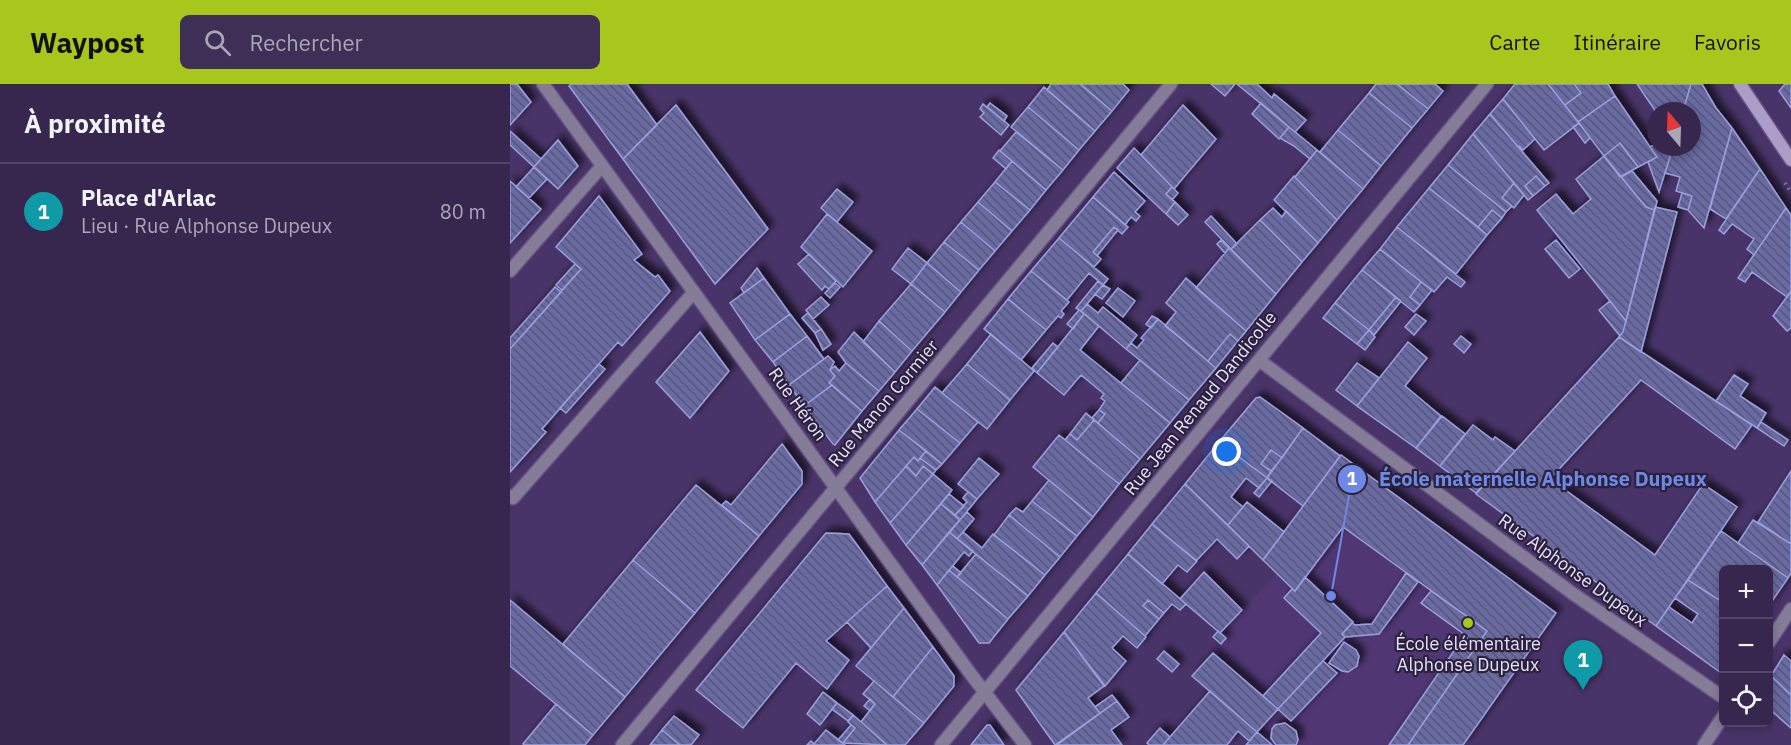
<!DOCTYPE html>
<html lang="fr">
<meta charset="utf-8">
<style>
body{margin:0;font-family:"IBM Plex Sans",sans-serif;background:#3e2f56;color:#f1f3f6}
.controls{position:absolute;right:18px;bottom:18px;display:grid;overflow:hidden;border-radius:9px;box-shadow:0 3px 9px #0003}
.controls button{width:54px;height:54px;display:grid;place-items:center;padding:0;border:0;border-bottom:2px solid #514466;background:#37274f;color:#f1f3f6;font:30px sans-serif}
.compass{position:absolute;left:1137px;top:18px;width:54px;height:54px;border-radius:50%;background:#37274f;box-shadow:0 3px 9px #0003;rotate:341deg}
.you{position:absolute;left:717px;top:368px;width:21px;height:21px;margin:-15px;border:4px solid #fff;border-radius:50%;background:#1a73e8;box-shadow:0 0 0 9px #1a73e833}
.badge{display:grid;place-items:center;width:39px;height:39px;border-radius:50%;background:#a8c71c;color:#fff;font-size:20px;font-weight:700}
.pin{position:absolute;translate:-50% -50px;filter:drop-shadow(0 2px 3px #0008)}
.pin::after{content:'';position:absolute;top:32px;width:21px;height:18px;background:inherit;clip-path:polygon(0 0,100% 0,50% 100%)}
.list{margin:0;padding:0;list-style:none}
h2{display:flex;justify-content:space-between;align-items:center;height:78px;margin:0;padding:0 24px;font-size:26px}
h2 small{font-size:20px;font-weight:400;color:#aaa5b7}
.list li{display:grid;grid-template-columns:39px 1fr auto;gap:18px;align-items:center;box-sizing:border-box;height:96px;padding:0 24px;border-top:2px solid #514466}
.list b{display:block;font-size:22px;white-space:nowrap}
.list p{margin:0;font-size:20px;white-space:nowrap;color:#aaa5b7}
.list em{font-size:20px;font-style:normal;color:#aaa5b7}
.icon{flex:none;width:33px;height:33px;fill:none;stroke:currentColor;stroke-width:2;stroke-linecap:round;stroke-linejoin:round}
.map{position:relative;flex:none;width:1281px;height:661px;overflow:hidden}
header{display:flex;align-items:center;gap:36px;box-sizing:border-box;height:84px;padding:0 30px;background:#a8c71c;color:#111}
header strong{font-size:28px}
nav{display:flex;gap:33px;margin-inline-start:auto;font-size:21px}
.search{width:420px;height:54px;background:#3e2f56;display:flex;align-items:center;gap:15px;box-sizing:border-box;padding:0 21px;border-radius:9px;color:#aaa5b7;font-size:22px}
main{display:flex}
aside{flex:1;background:#37274f}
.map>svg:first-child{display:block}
</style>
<header>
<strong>Waypost</strong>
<div class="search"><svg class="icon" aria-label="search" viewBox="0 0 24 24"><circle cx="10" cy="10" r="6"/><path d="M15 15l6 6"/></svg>Rechercher</div>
<nav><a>Carte</a><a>Itinéraire</a><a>Favoris</a></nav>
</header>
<main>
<aside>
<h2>À proximité<small></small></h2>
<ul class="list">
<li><span class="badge" style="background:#0f9aa8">1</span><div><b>Place d'Arlac</b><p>Lieu · Rue Alphonse Dupeux</p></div><em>80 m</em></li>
</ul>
</aside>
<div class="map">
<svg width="1281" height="661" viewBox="0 0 1281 661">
<defs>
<pattern id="building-back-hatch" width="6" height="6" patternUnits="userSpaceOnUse" patternTransform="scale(1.5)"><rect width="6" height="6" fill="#676aa1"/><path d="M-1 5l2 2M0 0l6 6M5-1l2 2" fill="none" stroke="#565676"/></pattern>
<filter id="shadow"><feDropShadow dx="5.5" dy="-5.5" stdDeviation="3" flood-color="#0009"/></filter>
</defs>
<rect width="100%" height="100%" fill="#493469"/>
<!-- built -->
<path fill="#503774" d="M831,371L1046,529L953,661H762L682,592L716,555L710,549L767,489L774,448Z"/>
<!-- building -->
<path fill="url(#building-back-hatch)" stroke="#9b9fde" stroke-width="1.5" filter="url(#shadow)" d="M0,0H7L21,18L0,41Z
M61,0H117L147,41L113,75L59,2Z
M541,0H570L602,27L585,47L537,6Z
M570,0H613L619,6L602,27Z
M701,0H725L715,12Z
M727,0H747L762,14L764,10L796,36L785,48Z
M866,0H887L918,25L902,44L859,9Z
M887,0H925L933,7L918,25Z
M1005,0H1038L1069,39L1034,66L993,15Z
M1038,0H1064L1071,9L1055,21Z
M1064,0H1098L1105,12L1068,38L1055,21L1071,9Z
M1127,0H1181L1173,27L1146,28Z
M1181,0H1192L1206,24L1222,44L1194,144L1178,126L1182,112L1166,107L1170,93L1155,89L1163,63H1182V27H1173Z
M1275,0H1281V24L1269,7Z
M534,3L585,47L569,66L518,23Z
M859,9L902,44L871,82L828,46Z
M1105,12L1147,73L1128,83L1110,59L1094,72L1068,38Z
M993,15L1025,55L1013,66L1009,62L1008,63L980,30Z
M480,19L497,32L494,37L477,23Z
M751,19L779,43L769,55L742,30Z
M473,20L499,41L491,51L470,33L474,29L470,25Z
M166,21L258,145L205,200L113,75Z
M673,21L706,55L664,105L631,71Z
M518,23L569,66L553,86L501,43Z
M980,30L1039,99L1035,102L1026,92L1015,102L1023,112L1018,116L963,50Z
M1069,39L1080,54L1075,59L1063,43Z
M779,43L807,66L800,75L784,62L770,54Z
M1222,44L1250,85L1216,135L1200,125Z
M828,46L871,82L853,105L810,68Z
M0,47L31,75L24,83L0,61Z
M506,48L553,86L536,106L490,67Z
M963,50L1004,99L992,114L1002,122L996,128L938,81Z
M48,56L68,82L48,105L24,83Z
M1110,59L1128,83L1110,93L1094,72Z
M1146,60V63H1163L1149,108L1138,78L1147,73L1140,63Z
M624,64L662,103L656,110L665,118L656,130L607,84Z
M489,66L502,77L496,85L483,74Z
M807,66L853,105L827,136L785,93Z
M1094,72L1136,123L1145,126L1116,237L1027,126L1046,110L1063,130L1081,115L1066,95Z
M502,77L536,106L520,126L485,98Z
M938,81L996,128L992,134L982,126L968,143L919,104Z
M24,83L37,95L19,114L6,103Z
M1250,85L1276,124L1244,171L1237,165L1244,155L1222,140L1214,150L1209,146Z
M1122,87L1147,117L1145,126L1136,123L1111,93Z
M604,88L635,117L625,128L630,132L626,137L621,133L615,141L583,113Z
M784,92L827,136L808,159L764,116Z
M1026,92L1035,102L1023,112L1015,102Z
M0,97L31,125L0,159Z
M485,98L520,126L502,147L468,118Z
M1004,99L1014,111L1004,124L992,114Z
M662,103L668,109L662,116L656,110Z
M919,104L977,151L946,190L887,143Z
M327,105L343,118L327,138L311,124Z
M1172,109L1182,112L1178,126L1168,123Z
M89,112L132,170L124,176L145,193L148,191L160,207L112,262L108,258L32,345L36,348L0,388V265L71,185L46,163Z
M583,113L618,143L612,150L604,143L583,168L591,175L584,183L549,154Z
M468,118L502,147L485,167L451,138Z
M665,118L678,131L668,141L656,130Z
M1145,123L1167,128L1131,268L1109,253L1113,248Z
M763,124L772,133L776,127L808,159L792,178L750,136Z
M1276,124L1281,131V207L1277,213L1242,188L1235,198L1228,194Z
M982,126L992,134L977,151L968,143Z
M317,130L362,167L333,203L291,163Z
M701,132L727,160L721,165L695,138Z
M750,136L792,178L766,210L721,165Z
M451,138L485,167L469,186L434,158Z
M604,143L608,146L587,172L583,168Z
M887,143L955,198L951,203L937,193L924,208L870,165Z
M549,154L598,195L593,201L579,189L557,216L521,187Z
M711,156L719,164L715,169L707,160Z
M1046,156L1070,185L1059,194L1035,165Z
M434,158L469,186L451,208L417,179Z
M398,164L417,179L401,200L382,185Z
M719,164L766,210L736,247L686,204Z
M870,165L911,198L900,213L910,221L904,228L852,186Z
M299,170L326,197L319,205L315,202L312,206L288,180Z
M417,179L451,208L435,228L401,200Z
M65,180L71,185L52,206L46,201Z
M247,184L254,194L234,209L231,204Z
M852,186L886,213L859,246L825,219Z
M521,187L559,218L551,227L554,230L551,234L548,232L536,246L498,215Z
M254,194L280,230L245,256L220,219Z
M676,194L736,247L728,257L720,250L698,277L655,242L666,228L656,219Z
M588,197L593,201L571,227L566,224Z
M911,198L922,206L910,221L900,213Z
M325,199L330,203L320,214L315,209Z
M401,200L435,228L402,267L369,237Z
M593,201L600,205L592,215L585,210Z
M45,203L51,208L0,265V254Z
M608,204L625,217L613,233L596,219Z
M1281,207V244L1277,247L1263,232Z
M311,213L319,221L303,235L296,226Z
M886,213L891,217L864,251L859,246Z
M498,215L536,246L511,276L474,245Z
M1100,217L1116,237L1113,248L1110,252L1089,226Z
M825,219L859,246L847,260L813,234Z
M577,220L588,229L593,223L627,251L616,265L571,227Z
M569,226L574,230L563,245L557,240Z
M298,229L311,245L305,249L292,234Z
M280,230L297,252L263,278L245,256Z
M574,230L589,242L570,266L660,339L630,375L588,339L595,330L589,326L595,317L591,314L594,310L571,291L554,311L527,289Z
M906,230L916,237L904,251L895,243Z
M642,232L648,235L641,244L636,240Z
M648,235L706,284L679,316L616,265L621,259L627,264L634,256L631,254Z
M369,237L402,267L385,288L353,258Z
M311,245L321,260L313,266L305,249Z
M859,246L865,253L855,266L847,260Z
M190,248L219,287L180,334L146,298Z
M344,248L385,288L369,307L336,279L328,268Z
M481,250L524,287L500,316L457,280Z
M720,250L728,257L706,284L698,277Z
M297,252L314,275L279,301L263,278Z
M951,252L961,260L954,269L944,260Z
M1109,253L1242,341L1225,365L1131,296L1040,395L1145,471L1193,400L1227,423L1146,542L966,410Z
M898,258L917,274L895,302L931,332L906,364L847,322Z
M543,259L548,263L527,289L522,284Z
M318,272L324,278L320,286L325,292L319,299L322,301L294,322L279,301Z
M630,276L679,316L660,339L611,299Z
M336,279L369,307L352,327L319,299L325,292L320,286L325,282L329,287Z
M847,279L869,294L847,322L826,306Z
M89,280L95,285L56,329L50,324Z
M457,280L500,316L477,345L432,309Z
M1224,291L1238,300L1230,312L1256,329L1247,344L1206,317Z
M322,301L352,327L325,361L323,360L294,322Z
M425,303L468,338L450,359L407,325Z
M750,313L793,344L772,374L761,366L751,380L761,387L757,394L709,358L746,314Z
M407,325L450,359L432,380L389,346Z
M589,326L595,330L588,339L582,334Z
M576,329L584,336L567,356L560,350Z
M932,332L955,350L930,382L906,364Z
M584,336L630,375L609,400L555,356L560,350L567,356Z
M1251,338L1278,356L1274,362L1247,344Z
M963,341L983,356L985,353L1005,367L966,409L930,382Z
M793,344L830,372L793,422L757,394Z
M389,346L416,367L408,377L404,373L365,418L350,394Z
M549,351L609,400L583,433L523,383Z
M709,358L757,394L749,404L736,394L721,413L733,423L718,441L675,400Z
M272,360L292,387V400L249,452L212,421L216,417L221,421Z
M761,366L772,374L761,387L751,380Z
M416,367L432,380L426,386L410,374Z
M831,371L1046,529L953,661H898L977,547L833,443L785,507L753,476Z
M404,373L408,377L410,374L426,386L423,390L413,382L406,392L396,382Z
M469,374L489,390L467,415L448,400Z
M396,382L406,392L413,382L423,390L380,439L365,418Z
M1281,387V460L1248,438Z
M423,390L442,406L396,461L380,439Z
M757,394L762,397L749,413L744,409Z
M539,396L583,433L567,452L522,417Z
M675,400L739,462L727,475L707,455L686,477L642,440Z
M186,401L249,452L185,529L123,476Z
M458,408L467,415L450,436L445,431L457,418L453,414Z
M439,410L454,422L445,431L431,420Z
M522,417L567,452L550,473L499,431L506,424L513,428Z
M737,418L774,448L753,476L718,441Z
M431,420L450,436L412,481L396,461Z
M457,428L464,435L447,455L439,448Z
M499,431L550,473L535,491L484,451Z
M1243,436L1281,460V489L1278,494L1228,459Z
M642,440L687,477L677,488L668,481L652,500L618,470Z
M1211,447L1278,494L1258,523V486H1214V519L1178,496Z
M439,448L463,467L459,472L454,468L427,501L412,481Z
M453,448L472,464L483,450L535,491L518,512L447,455Z
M316,449L339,450L377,502L316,557L339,576L317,605L286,579L233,644L186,606Z
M466,470L518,512L498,535L447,493Z
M618,470L676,520L670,526L662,520L654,529L638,516L633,522L649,535L635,552L586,509Z
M123,476L185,529L115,613L53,560Z
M443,482L451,489L447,493L439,486Z
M439,486L498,535L479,559H469L427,501Z
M694,488L732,526L710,549L670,515Z
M896,489L908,498L869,550L835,553L832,550L842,539L845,541L862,540Z
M795,493L843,538L832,550L835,553L768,625L753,612L811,549L774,514L782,505L785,507Z
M1178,496L1214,519V591L1146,542L1159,523L1182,539L1188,530L1165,514Z
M377,502L394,524L361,564L337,538Z
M921,507L977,547L898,661H879L955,551L911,519Z
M586,509L636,553L627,564L613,552L602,564L616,577L595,602L554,548Z
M0,516L115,613L83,651L0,582Z
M638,516L654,529L649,535L633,522Z
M394,524L423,563L383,613L346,582Z
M708,547L716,554L711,560L703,553Z
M554,548L594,602L578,614L590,629L545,661L506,606Z
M834,558L846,566L849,572L847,582L838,588L832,587L819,579Z
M423,563L444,592V602L414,639L383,613Z
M654,567L669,580L662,588L647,575Z
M703,569L768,625L747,648L682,592Z
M1274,571L1281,577V611L1261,592Z
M813,577L827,589L781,637L768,625Z
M1261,592L1281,611V644L1258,624V596Z
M364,597L414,639L395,661H377L351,638L365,620L353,610Z
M700,607L747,648L739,657L728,647L717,661H653Z
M313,608L327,619L310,641L297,630Z
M602,611L607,617L590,629L585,623Z
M360,615L365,620L360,627L354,622Z
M607,617L619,633L601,646L612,661H547Z
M327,619L343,631L338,637L322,625Z
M46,620L83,651L75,661H14L13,660Z
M343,631L351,638L377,661L333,659L345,644L338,638Z
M164,632L189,651L181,661H170L152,646Z
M775,639L786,647L788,656L786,661H766L761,654L762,645L765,641Z
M341,641L345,644L333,659L328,656Z
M477,641H480L494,661H461Z
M650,644L660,653L653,661H639L637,659Z
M152,646L170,661H140Z
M316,646L335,661H297L301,657L304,660Z
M747,648L762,661H736Z"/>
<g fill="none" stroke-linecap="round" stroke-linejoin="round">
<defs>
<path id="lane" d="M0,187L92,82
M0,412L3,414L184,208"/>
<path id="street" d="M33,0L460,589L515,661
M749,276L1062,509L1214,614
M1258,560L1281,525
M112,661L661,0
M431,661L977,0
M1194,661L1214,631"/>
<path id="secondary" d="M1230,0L1281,76"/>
</defs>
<!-- lane casing -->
<use href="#lane" stroke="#665384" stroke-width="15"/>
<!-- street casing -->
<use href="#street" stroke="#665384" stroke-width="15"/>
<!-- secondary casing -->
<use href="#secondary" stroke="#665384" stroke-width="15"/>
<!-- path -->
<path stroke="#8776a3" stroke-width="4" stroke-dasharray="1.5 4.5" stroke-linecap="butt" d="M1275,99L1281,108"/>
<!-- lane -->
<use href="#lane" stroke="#857c97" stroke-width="12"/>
<!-- street -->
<use href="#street" stroke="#857c97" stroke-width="12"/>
<!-- secondary -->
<use href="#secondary" stroke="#ab9dc7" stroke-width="12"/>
</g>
<!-- markers -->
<circle fill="#a8c71c" stroke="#2b223b" stroke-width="2" cx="958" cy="539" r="6"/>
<g text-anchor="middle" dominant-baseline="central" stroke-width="4.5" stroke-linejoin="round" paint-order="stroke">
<!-- street labels -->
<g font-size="18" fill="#e9deff" stroke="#2b223b">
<text transform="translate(373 319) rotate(-50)">Rue Manon Cormier</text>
<text transform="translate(690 319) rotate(-51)">Rue Jean Renaud Dandicolle</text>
<text transform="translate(288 320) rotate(54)">Rue Héron</text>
<text transform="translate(1063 486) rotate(36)">Rue Alphonse Dupeux</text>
</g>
<!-- poi labels -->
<g font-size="18" fill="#e9deff" stroke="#2b223b">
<text x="958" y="559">École élémentaire<tspan x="958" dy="21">Alphonse Dupeux</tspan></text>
</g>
</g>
<!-- callouts -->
<path fill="none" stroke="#6f88e8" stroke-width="2" d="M821 512L842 395"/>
<g fill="#6f88e8" stroke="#2b223b" stroke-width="2">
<circle cx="821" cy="512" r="6"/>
<circle cx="842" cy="395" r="15"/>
</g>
<g font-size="18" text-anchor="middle" font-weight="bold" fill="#fff">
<text x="842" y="401">1</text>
</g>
<g font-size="20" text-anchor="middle" font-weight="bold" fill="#6f88e8" stroke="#2b223b" stroke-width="4.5" stroke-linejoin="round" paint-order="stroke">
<text x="1033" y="402">École maternelle Alphonse Dupeux</text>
</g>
</svg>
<div class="controls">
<button>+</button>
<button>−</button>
<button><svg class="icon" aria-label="locate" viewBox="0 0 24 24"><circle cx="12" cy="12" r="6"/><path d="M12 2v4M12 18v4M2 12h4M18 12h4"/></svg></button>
</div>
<svg class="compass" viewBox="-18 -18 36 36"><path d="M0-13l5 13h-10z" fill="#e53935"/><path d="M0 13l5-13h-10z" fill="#aaa5b7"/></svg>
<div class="you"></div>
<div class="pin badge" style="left:1073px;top:606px;background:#0f9aa8">1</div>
</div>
</main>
